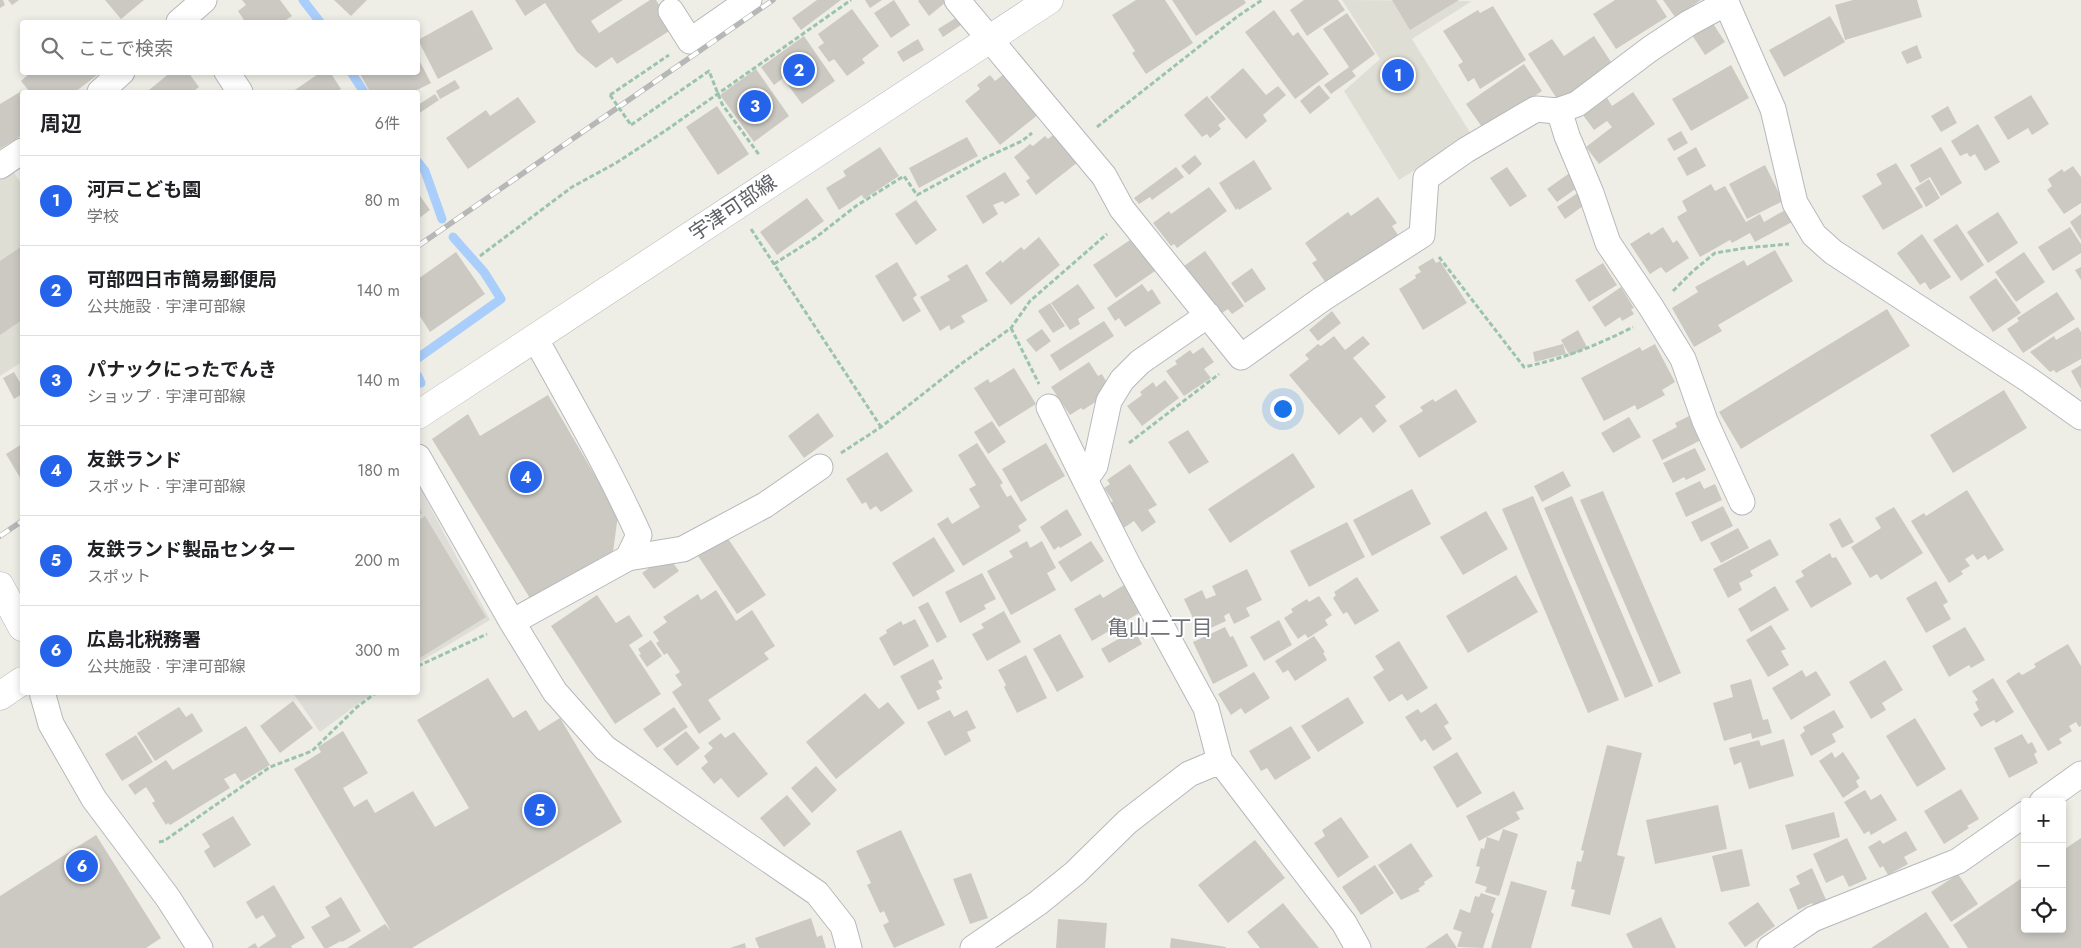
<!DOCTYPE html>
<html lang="ja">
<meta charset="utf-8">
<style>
body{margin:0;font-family:Jost,"Noto Sans JP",sans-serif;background:#f2f2f2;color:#202124}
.controls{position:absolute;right:15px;bottom:15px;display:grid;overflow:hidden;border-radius:5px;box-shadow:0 2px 8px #0003}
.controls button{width:45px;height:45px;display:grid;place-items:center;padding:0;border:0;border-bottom:1px solid #e0e0e0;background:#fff;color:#202124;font:25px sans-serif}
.you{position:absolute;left:1282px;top:408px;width:18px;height:18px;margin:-12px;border:4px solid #fff;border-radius:50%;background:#1a73e8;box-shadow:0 0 0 8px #1a73e833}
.badge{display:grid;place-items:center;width:32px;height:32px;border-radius:50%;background:#2563eb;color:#fff;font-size:16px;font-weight:700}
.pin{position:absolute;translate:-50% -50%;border:2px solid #fff;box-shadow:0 1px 5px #0006}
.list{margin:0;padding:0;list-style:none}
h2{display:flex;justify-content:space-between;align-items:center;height:65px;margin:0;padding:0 20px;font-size:21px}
h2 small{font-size:16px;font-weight:400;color:#757577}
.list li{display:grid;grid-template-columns:32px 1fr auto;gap:15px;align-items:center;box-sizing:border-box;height:90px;padding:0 20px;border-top:1px solid #e0e0e0}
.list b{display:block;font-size:19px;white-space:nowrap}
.list p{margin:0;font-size:16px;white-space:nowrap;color:#757577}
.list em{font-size:16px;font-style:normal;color:#757577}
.icon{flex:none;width:28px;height:28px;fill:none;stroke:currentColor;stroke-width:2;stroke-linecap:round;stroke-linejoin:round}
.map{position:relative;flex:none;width:2081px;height:948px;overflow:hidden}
.search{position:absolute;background:#fff;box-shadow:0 2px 8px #0003;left:20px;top:20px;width:400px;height:55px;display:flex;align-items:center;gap:12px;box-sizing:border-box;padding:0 18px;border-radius:5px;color:#757577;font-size:19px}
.panel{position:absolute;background:#fff;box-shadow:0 2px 8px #0003;left:20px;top:90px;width:400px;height:605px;border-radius:5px}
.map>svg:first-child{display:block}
</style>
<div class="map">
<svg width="2081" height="948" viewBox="0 0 2081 948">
<rect width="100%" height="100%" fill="#efeee6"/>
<!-- industrial -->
<path fill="#deddd8" d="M418,484L490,620L418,663Z
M293,693H373L320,732Z"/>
<!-- education -->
<path fill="#dfded4" d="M1342,0L1472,1L1412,39L1471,134L1399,180L1344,91L1380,59Z
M13,171L22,185V362L0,376V177Z"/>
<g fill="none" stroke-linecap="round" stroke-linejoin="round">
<!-- stream -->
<path stroke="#aacefb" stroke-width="9" d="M303,0L320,22
M351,72L364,92
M418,162L425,171L442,219
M418,358L501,299L484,272L453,237
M418,376L421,383"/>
</g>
<!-- building -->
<path fill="#cbc9c2" d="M0,0H3L5,5L0,8Z
M8,0H19L12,5Z
M105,0H144L121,19Z
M242,0H280L292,16L283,22H241L244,20L238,11L246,5Z
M334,0H367L351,16Z
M515,0H623L591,21L599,33L650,0H656L674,28L617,64L612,57L596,68L577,52L545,3L525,16Z
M817,0H841L801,30L792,18Z
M865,0H882L870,8Z
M894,0L910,25L891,38L874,13Z
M919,0H945L946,2L929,16L918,1Z
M1136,0H1165L1193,43L1146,74L1132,53L1135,51L1112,15Z
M1172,0H1244L1246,3L1196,36Z
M1304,0H1338L1345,10L1307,36L1290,10Z
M1392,0H1459L1410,30Z
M1615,0H1656L1667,17L1616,49L1593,14Z
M1663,0H1701L1675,17Z
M1853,0H1917L1922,17L1845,40L1835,5Z
M1493,6L1526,60L1480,89L1474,78L1468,82L1458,65L1463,62L1443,31L1478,10L1480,13Z
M852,9L879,46L862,59L865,63L847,76L834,59L829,62L818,47L824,43L818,34Z
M472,10L493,49L438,79L418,40Z
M1274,10L1293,36L1298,32L1329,74L1295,99L1245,32Z
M1347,13L1375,54L1352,71L1356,76L1331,94L1324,85L1349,67L1323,29Z
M959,16L964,23L943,37L938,29Z
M1830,16L1845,42L1784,77L1769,50Z
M1712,22L1725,42L1705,55L1692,35Z
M804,36L835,81L802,104L783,78L774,85L761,67Z
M1594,36L1613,65L1559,102L1528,54L1552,39L1564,56Z
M918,39L924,50L903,62L897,52Z
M1917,45L1922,58L1907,64L1901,52Z
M418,58L431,83L413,92H370L359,72H418Z
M1524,64L1542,91L1484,130L1466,104Z
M1731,65L1749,98L1691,131L1672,99Z
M1243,68L1266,95L1278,86L1286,95L1263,115L1267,121L1246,139L1210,97Z
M756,69L789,116L754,142L720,95Z
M31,72H101L75,92H30L21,81Z
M171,72H188L199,87L192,92H152L149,90Z
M321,72H330L341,89L336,92H292Z
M1004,74L1039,114L1000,145L965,101L980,89L977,85L990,75L995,81Z
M455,80L460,88L440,99L436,91Z
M1319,85L1330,98L1310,114L1300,101Z
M20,92L22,95V135L0,149V104Z
M1633,92L1655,124L1599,164L1586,147L1612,127L1607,121L1594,130L1583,115L1607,98L1612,106Z
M435,94L439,100L418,114V105Z
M2031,95L2049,124L2032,135L2028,128L2008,140L1994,117Z
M1207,96L1226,119L1218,125L1221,129L1210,138L1207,134L1202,137L1184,115Z
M518,97L536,122L468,169L446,138L486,110L490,116Z
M717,106L749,154L718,175L686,127Z
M1948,106L1957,123L1941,132L1931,116Z
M1978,124L2000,162L1985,171L1975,154L1970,157L1967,153L1960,156L1951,141Z
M1681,131L1688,143L1674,151L1667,139Z
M1056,133L1078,162L1036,195L1026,181L1030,178L1014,157L1030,144L1033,146L1045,136L1048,139Z
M967,137L978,156L919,188L909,168Z
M880,147L899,176L864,199L862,195L839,210L826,188L846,176L843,171Z
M1696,147L1706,166L1687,176L1677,158Z
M1941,147L1962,183L1941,196L1930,177L1920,183L1910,165Z
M1195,155L1202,164L1189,175L1181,166Z
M1254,160L1272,189L1239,210L1238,208L1236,210L1219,183Z
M1896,163L1923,207L1883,230L1862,196L1882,184L1876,174Z
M1765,165L1783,201L1747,219L1729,184Z
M2073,166L2081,177V203L2064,214L2047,190L2052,186L2048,179L2062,169L2064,172Z
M1176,167L1184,177L1152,200L1150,197L1139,204L1134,198Z
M1507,167L1527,196L1510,207L1490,178Z
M1005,172L1020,195L1005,204L1003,201L993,205L998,214L983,224L966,196Z
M1571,172L1581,185L1557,202L1547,189Z
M1929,179L1940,198L1926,207L1915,188Z
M1711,184L1715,191L1725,186L1746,222L1760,214L1764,222L1785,210L1792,222L1755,242L1750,233L1732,243L1730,240L1700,257L1677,217L1687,211L1682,201Z
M1209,187L1227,211L1177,248L1174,244L1171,246L1153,223L1169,211L1171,214Z
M1579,192L1587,203L1565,219L1557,207Z
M418,193L430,210L418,219Z
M1378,197L1397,223L1392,226L1398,235L1340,277L1330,289L1312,263L1317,260L1305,243L1348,212L1351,216Z
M807,198L824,221L777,255L760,232Z
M916,200L937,230L916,245L895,214Z
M1998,212L2018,243L1988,263L1967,232Z
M2081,214V240L2070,222Z
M1957,224L1984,265L1961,281L1933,240Z
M1663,227L1673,243L1677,240L1689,258L1666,273L1661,267L1650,274L1630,244L1649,232L1651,235Z
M2070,227L2081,244V253L2053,271L2038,247Z
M1922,234L1951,277L1930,290L1925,282L1920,285L1897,253Z
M1136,236L1155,271L1116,298L1093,265Z
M1039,237L1060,265L1011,305L985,273L1001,260L1002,263L1021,247L1024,250Z
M22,246V320L0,335V261Z
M1775,250L1793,281L1718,325L1722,331L1694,347L1672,308L1698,292L1695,287L1744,260L1747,266Z
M1205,251L1244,306L1232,314L1228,309L1219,315L1184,266Z
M456,252L485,294L430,332L418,313V279Z
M2024,252L2045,282L2016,302L1995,272Z
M1433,258L1436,263L1440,261L1467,303L1423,330L1399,289L1416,278L1415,275L1421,272L1418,267Z
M897,262L917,295L913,298L921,311L903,322L875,276Z
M1603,263L1617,285L1589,302L1575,280Z
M967,264L988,301L961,316L965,322L951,330L949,325L940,331L920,297L950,280L947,276Z
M2081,267V280L2075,270Z
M1252,268L1266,289L1245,303L1231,283Z
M1996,278L2021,313L1993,332L1969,297Z
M1078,284L1095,308L1078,319L1080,324L1070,330L1051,303Z
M1142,284L1148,292L1152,289L1161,303L1125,327L1119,318L1115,321L1107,308Z
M1621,287L1634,308L1631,309L1634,314L1622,321L1620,317L1605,327L1592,307Z
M2057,292L2075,319L2023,353L2007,329L2019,321L2017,318Z
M1050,303L1065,326L1053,333L1038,311Z
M1887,309L1910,346L1741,449L1719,412Z
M1332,311L1341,323L1318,341L1309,330Z
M1104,321L1114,336L1060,371L1050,355Z
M2078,327L2081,332V359L2056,373L2054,370L2050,372L2030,352L2054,336L2056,340Z
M1042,329L1051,341L1036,352L1026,340Z
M1578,330L1587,347L1570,356L1561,340Z
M1334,336L1345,350L1363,336L1370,344L1353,358L1386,397L1375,406L1387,421L1373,433L1361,417L1339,435L1289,375L1309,359L1305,355L1318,344L1321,346Z
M1563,344L1566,354L1535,362L1533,352Z
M1655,344L1675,382L1662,390L1665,395L1637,410L1635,405L1604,421L1581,378L1640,347L1642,351Z
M1203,347L1214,362L1204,369L1211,378L1184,396L1166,371L1177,364L1175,361L1190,350L1193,354Z
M1089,362L1098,376L1102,374L1107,383L1103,397L1083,410L1081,408L1070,415L1051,387Z
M2081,365V389L2071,371Z
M1014,368L1036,404L999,427L974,388L988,379L990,383Z
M14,372L22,386V394L14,399L3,378Z
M1165,380L1179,398L1142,426L1127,406L1142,395L1140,392L1153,382L1156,387Z
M1456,389L1477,422L1419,458L1399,426L1423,411L1420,407L1433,399L1435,402Z
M2004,390L2027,428L1953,473L1930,435Z
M548,395L618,515L613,552L531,600L432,439L468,414L480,436Z
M818,413L834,436L804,458L788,436Z
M1689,416L1701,440L1662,460L1652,440L1677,427L1675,423Z
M1629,417L1641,437L1613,453L1601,433Z
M992,421L1006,442L988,454L974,432Z
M1188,430L1209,462L1189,474L1168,442Z
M977,443L1003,483L1000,485L1007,497L1011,495L1027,520L1018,526L1021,531L963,566L937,524L948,517L952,524L980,507L969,489L976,485L958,455Z
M1046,443L1065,476L1021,502L1002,469Z
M22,444V481L6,454Z
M1695,448L1706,470L1686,480L1684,477L1673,483L1663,463Z
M887,452L913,491L881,512L876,506L870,510L866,502L862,504L846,479Z
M1293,453L1315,487L1230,543L1208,509Z
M1130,464L1157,505L1148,510L1156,522L1142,532L1134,521L1122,529L1109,504L1113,501L1104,488L1110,484L1107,480Z
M1563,471L1571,486L1542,502L1534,486Z
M1700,481L1704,489L1715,484L1722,500L1686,517L1675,493Z
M1412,489L1431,524L1372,556L1353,520Z
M1967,490L2004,550L1988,560L1985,555L1977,560L1973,554L1965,559L1970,566L1961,571L1963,574L1949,583L1911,521L1924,513L1926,516Z
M1603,491L1681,673L1659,683L1580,500Z
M1533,496L1619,700L1588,713L1502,509Z
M1572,496L1653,686L1625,698L1544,508Z
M418,505L422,513L418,516Z
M1723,506L1733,526L1701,542L1691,522Z
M1894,507L1923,553L1881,580L1877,574L1870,578L1851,547L1881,528L1875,518Z
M1067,509L1082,535L1060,548L1059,546L1054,550L1040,527Z
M1486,511L1508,549L1463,575L1440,537Z
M425,516L486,617L418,659V521Z
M1840,518L1854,542L1842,548L1829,524Z
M1347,522L1365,557L1309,587L1290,551Z
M1738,528L1749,548L1721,563L1710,543Z
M727,537L766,595L737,614L698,556Z
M934,537L955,571L913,597L892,563Z
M1770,539L1779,555L1750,571L1753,576L1739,583L1742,590L1728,598L1713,569Z
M1027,541L1030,548L1042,541L1056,568L1047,573L1056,590L1011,615L987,571L1013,557L1009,551Z
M1091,541L1104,561L1071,582L1058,562Z
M1830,553L1832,558L1836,557L1852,584L1811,608L1795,581L1804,576L1801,571Z
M667,555L679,571L654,589L642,573Z
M1247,569L1262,600L1246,608L1250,616L1234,624L1229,613L1224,616L1226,621L1200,633L1184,599L1202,590L1206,599L1216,595L1212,586Z
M982,573L996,599L984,605L986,609L960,623L945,592Z
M1516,575L1538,612L1468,653L1446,616Z
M1357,577L1379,611L1355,625L1347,612L1343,614L1333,598L1336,595L1334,592Z
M1936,581L1948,602L1943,605L1951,619L1926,633L1906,598Z
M1124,585L1141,612L1092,641L1074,609L1100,594L1103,598Z
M1775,586L1789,610L1751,632L1738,609Z
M716,590L736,621L752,610L775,646L764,653L769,659L708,700L721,719L699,734L672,692L682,685L675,675L680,672L667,653L664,655L656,643L659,641L653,632L667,622L663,617L698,594L701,600Z
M597,595L616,623L629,615L643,636L629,645L661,694L615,724L551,626Z
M1319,596L1332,615L1325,620L1328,625L1308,638L1305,634L1298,639L1284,618L1293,612L1291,609L1307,599L1309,602Z
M928,602L947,637L937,643L918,607Z
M1004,611L1021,642L987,661L972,634L984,628L981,624Z
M915,619L929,646L894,666L879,638L887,633L886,630L901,621L903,625Z
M1279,620L1292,645L1264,661L1250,637Z
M1771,625L1786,649L1781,651L1789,665L1768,677L1746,640Z
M1225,627L1230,637L1233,636L1248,666L1213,684L1193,642Z
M1965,627L1985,660L1971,668L1969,665L1949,677L1932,646Z
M1134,630L1142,644L1109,663L1101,649Z
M1060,634L1084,677L1057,692L1033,649Z
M1314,636L1325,652L1323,653L1327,660L1295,681L1288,670L1283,673L1275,661Z
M651,640L662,656L647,667L639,655L641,654L638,649Z
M1399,641L1428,688L1407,701L1402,694L1389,702L1373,677L1384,670L1375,656Z
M2068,644L2081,666V726L2079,727L2076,722L2069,726L2072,731L2059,739L2062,743L2048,751L2006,681L2019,672L2022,675L2036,667L2034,664Z
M1026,655L1047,698L1017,713L1004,687L1006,685L998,670Z
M933,659L943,679L938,681L942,688L936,691L940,699L918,710L900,676Z
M1885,660L1903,690L1882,703L1886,710L1871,719L1849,682Z
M1802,670L1806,677L1816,671L1831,695L1791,720L1772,688Z
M1254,672L1270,698L1245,714L1241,708L1231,715L1218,694Z
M488,678L513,718L526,710L539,731L560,718L622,822L412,948H347L385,924L391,931L294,769L321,752L318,747L343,731L368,773L343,788L354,807L367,799L375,813L413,791L435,827L469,808L417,720Z
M1993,678L2014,712L1996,723L1994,720L1981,727L1973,714L1979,710L1975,702L1978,700L1972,691Z
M1751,679L1763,720L1768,719L1772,733L1752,739L1751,733L1724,741L1713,703L1733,697L1730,685Z
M865,693L879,709L888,702L905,723L836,779L806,742Z
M1348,697L1364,723L1318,752L1301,726Z
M293,701L313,728L280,753L260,726Z
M1436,703L1449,723L1444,726L1452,739L1433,751L1425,739L1421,742L1405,717L1418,709L1421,713Z
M179,707L186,717L192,713L203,731L155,761L137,733Z
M674,707L688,727L657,748L643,729Z
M950,710L954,717L967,710L976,728L967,732L971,741L945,756L927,722Z
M1834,710L1844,727L1832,734L1836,742L1811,756L1800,735L1805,731L1803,727Z
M1915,718L1946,769L1917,787L1886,736Z
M246,726L270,765L241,782L235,773L224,779L230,788L170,825L168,823L166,825L152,803L155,801L146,787L135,795L128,785L166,760L173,770Z
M1291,726L1311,758L1275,780L1267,768L1261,771L1249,751Z
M686,731L700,748L677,766L663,749Z
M734,732L768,774L738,798L721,778L714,784L701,768L708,762L704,756L713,748L708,743L721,733L725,738Z
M2022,734L2028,744L2032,742L2037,752L2034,754L2038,763L2009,778L1994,748Z
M136,735L153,762L122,781L105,754Z
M1784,739L1794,776L1749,789L1741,762L1734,765L1729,748L1759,740L1761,746Z
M1607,745L1642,753L1617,855L1625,857L1610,915L1571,906L1575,890L1571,889L1577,861L1581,862L1584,851L1581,850Z
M1457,752L1482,793L1457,808L1433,767Z
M1832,752L1835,758L1843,752L1860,778L1856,781L1859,787L1843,798L1819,761Z
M816,766L837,790L812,813L791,788Z
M1961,789L1979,819L1967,826L1969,828L1963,832L1944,844L1924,811Z
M1865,790L1871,800L1881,794L1897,820L1871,835L1869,831L1864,834L1844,802Z
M1514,791L1524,809L1516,812L1520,819L1479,841L1466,816Z
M787,795L811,824L784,847L760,818Z
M1718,805L1727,849L1655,864L1646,820Z
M1834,812L1840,837L1792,850L1785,825Z
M233,816L251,845L214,868L204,851L210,847L202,834Z
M1341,817L1369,857L1338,878L1314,843L1325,836L1322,830Z
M1503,829L1518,834L1499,896L1485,892L1487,887L1475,883L1480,867L1476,866L1481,848L1484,849L1487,837L1499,841Z
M901,830L945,925L894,948L883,925L889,922L884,911L880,913L867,885L871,883L856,851Z
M1906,831L1917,850L1904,857L1908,864L1888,875L1883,866L1880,868L1868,847L1880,840L1883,844Z
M96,835L161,938L146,948H0V896Z
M1847,838L1867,879L1849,887L1843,875L1826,883L1813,854Z
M2081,838V948H1968L1953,925L2025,876V929H2062V851Z
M1255,840L1285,878L1228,923L1198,885Z
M1411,843L1433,876L1424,882L1425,884L1418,889L1420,891L1401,900L1378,865Z
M1742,849L1750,886L1721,892L1712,856Z
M1375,865L1394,893L1361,915L1342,887Z
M1812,868L1827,902L1814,908L1812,903L1798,910L1789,889L1800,884L1796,876Z
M971,873L988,918L970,924L953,879Z
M1958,874L1978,904L1951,922L1931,892Z
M1511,881L1547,891L1531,948H1491Z
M274,885L305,938L291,946L292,948H247L255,943L258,948L276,936L263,915L256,919L246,902Z
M1481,893L1496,898L1491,912L1494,914L1483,948L1457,947L1462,932L1453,929L1460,909L1470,913L1475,896L1479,897Z
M341,897L361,931L342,942L341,941L328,948H324L311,927L330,916L325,907Z
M1758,902L1775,926L1745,947L1728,923Z
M1283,903L1319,948H1260L1247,932Z
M1926,912L1950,948H1871Z
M1661,917L1676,948H1633L1626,934Z
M811,918L817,937L822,935L826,948H759L755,938Z
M1058,919L1107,923L1105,948H1056Z
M1447,933L1457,948H1425Z
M1171,938L1226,947V948H1170Z
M745,943L746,948H730Z"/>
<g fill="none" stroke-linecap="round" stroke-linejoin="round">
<defs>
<path id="minor" d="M957,0L1104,176L1122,209L1241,357L1322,299L1422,235L1426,178L1466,150L1536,109L1557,111L1577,104L1650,49L1689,23L1726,3
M1725,0L1773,109L1795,203L1814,235L1833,252L2029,380L2081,417
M671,11L690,41L749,0
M179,22L204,0
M227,72L240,92
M100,92L122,72
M1559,110L1567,136L1591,193L1608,243L1651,307L1683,359L1705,421L1742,502
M0,166L22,151
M1208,315L1140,362L1122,380L1109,401L1095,466L1085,480L1129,567L1206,708L1220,761L1344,923L1358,948
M535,338C571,403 608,467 639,535L628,558L512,622L555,692L605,748L817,893L843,926L849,948
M1049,407L1085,480
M418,457L512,622
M628,558L683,549L765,505L820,467
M42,692L51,724L94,799L168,898L200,948
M2042,802L2081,774
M973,948L1038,903L1075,873L1127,822L1189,774L1220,761
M1770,948L1813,919L1958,861L2025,814"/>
<path id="tertiary" d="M0,586L22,627"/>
<path id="secondary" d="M418,415L1049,0
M0,696L22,681"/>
</defs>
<!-- minor casing -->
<use href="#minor" stroke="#b6b8bc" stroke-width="27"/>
<!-- tertiary casing -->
<use href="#tertiary" stroke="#b6b8bc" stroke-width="29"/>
<!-- secondary casing -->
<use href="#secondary" stroke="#b7b9bf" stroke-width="29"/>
<!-- path -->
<path stroke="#9cc4ad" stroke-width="3" stroke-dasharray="5 2.5" stroke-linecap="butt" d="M610,95L669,55
M631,125L709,71L722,104L760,156
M1097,127L1238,16L1262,0
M751,229L881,427
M480,256L572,187L616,163L665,131L851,0
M1439,257L1524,367C1563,359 1598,345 1633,327
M774,264L815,238L856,206L904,176L917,195L987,157L1022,141L1032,133
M1673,291L1693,271L1715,253L1745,248L1789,244
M1011,328L1039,384
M1129,443L1219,374
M841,453L881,427L961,364L1011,328L1030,301L1107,234
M418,666L487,634
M159,842L164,841L270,767L312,751L357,707L377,692"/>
<!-- minor -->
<use href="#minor" stroke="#fff" stroke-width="25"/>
<!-- tertiary -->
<use href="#tertiary" stroke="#fff" stroke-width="28"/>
<!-- secondary -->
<use href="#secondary" stroke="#fff" stroke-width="28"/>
<defs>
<path id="rail" d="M418,246L773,0
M0,536L22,521"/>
</defs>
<!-- rail casing -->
<use href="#rail" stroke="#b6b7b7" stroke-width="5.5"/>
<!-- rail -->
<use href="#rail" stroke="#fff" stroke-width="4" stroke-dasharray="11" stroke-linecap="butt"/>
<!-- path-bridge -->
<path stroke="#9cc4ad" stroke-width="3" stroke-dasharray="5 2.5" stroke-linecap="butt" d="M610,95L631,125"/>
</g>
<g text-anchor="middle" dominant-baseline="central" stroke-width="4" stroke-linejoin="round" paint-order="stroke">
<!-- street labels -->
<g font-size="20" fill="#5e6066" stroke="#fff">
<text transform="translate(733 208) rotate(-34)">宇津可部線</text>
</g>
<!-- neighbourhood labels -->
<g font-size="21" fill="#6f7278" stroke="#fff">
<text x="1160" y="628">亀山二丁目</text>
</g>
</g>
</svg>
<div class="controls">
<button>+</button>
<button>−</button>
<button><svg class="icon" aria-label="locate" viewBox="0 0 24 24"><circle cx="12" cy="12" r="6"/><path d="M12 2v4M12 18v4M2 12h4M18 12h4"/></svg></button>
</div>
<div class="you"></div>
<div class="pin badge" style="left:1398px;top:75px">1</div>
<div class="pin badge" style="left:799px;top:70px">2</div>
<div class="pin badge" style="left:755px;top:106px">3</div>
<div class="pin badge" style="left:526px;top:477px">4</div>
<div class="pin badge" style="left:540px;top:810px">5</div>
<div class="pin badge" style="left:82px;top:866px">6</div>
<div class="search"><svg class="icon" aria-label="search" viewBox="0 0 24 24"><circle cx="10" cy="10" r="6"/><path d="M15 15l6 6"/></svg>ここで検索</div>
<section class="panel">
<h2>周辺<small>6件</small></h2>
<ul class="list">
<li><span class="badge">1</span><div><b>河戸こども園</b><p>学校</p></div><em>80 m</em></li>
<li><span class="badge">2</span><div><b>可部四日市簡易郵便局</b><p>公共施設 · 宇津可部線</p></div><em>140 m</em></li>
<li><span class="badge">3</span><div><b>パナックにったでんき</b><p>ショップ · 宇津可部線</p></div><em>140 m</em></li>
<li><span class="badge">4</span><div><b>友鉄ランド</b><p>スポット · 宇津可部線</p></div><em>180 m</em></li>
<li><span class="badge">5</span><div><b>友鉄ランド製品センター</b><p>スポット</p></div><em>200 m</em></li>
<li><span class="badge">6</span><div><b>広島北税務署</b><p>公共施設 · 宇津可部線</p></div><em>300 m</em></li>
</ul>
</section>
</div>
